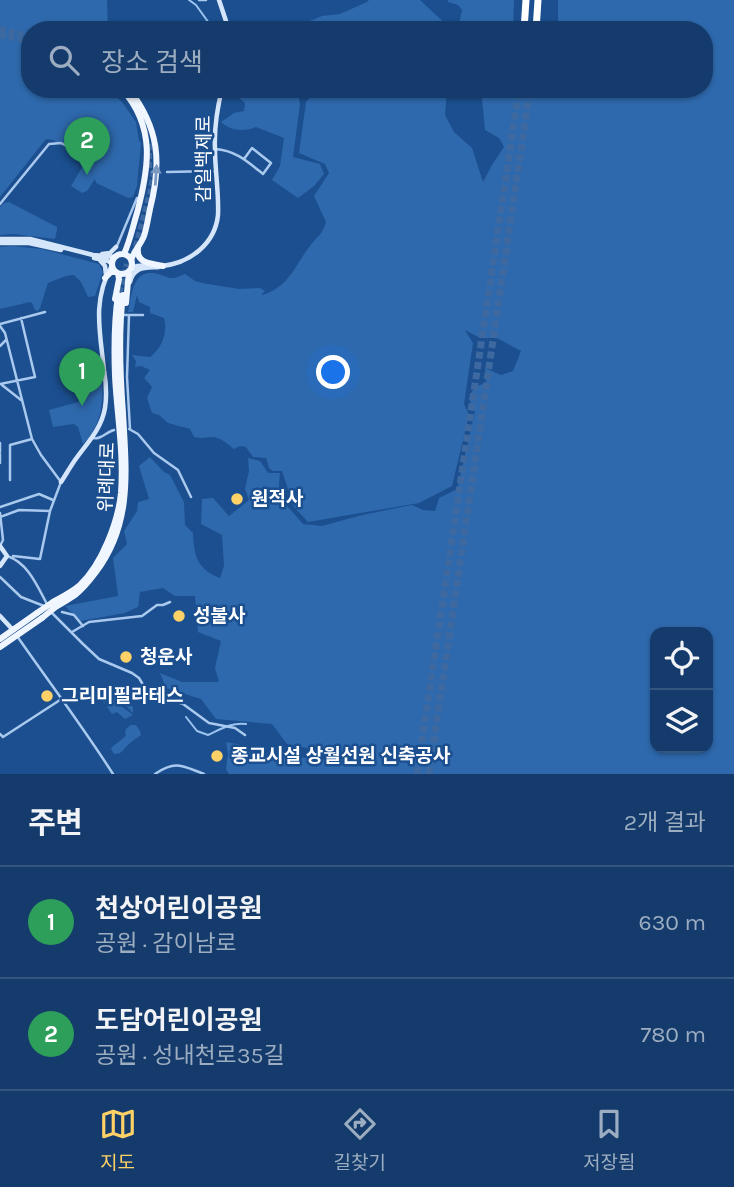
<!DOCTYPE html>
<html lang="ko">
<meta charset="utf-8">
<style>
body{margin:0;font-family:Karla,"Noto Sans KR",sans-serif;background:#1d4271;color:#f1f3f6}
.controls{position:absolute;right:21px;bottom:21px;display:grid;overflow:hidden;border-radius:14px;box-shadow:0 2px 5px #0004}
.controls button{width:63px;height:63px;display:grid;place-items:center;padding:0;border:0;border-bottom:2px solid #33557e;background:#143b6b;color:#f1f3f6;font:35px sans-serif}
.you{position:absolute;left:334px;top:373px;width:24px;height:24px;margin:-18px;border:5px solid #fff;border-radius:50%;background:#1a73e8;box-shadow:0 0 0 10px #1a73e833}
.badge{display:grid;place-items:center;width:46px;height:46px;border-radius:50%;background:#ffd166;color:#fff;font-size:23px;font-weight:700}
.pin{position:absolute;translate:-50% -58px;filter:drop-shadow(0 2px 4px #0008)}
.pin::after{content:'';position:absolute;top:37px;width:24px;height:21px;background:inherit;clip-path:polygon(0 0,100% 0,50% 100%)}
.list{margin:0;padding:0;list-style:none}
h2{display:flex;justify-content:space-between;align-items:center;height:91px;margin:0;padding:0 28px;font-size:30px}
h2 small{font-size:23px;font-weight:400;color:#9dadc1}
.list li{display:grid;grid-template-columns:46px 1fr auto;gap:21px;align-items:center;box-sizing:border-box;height:112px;padding:0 28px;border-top:2px solid #33557e}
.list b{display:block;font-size:26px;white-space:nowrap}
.list p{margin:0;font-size:23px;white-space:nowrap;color:#9dadc1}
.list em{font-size:23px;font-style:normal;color:#9dadc1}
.icon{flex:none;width:38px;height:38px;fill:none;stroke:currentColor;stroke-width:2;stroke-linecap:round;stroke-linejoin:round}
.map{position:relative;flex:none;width:734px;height:774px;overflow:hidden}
.search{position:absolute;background:#143b6b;box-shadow:0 2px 5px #0004;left:21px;right:21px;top:21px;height:77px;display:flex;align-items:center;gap:18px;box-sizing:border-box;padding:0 24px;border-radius:28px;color:#9dadc1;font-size:26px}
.sheet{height:315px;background:#143b6b}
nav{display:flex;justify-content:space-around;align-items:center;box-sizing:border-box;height:98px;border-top:2px solid #33557e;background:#143b6b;font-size:19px;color:#9dadc1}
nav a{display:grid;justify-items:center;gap:4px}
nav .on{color:#ffd166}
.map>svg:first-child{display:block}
</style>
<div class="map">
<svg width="734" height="774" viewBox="0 0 734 774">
<rect width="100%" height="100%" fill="#1b4f8f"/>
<!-- green -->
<path fill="#2e69ad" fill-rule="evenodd" d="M0,0H107L108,30H30V89H108L122,102L136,122L139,141L141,142L137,186L133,197L128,198L96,183L95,179L87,191L82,193L71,186L86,161H89L53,140L46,139L0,197Z
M369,0H420L452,30H298L300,25L322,16L340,14L367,2Z
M448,0H514L513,30H467L459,24L462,10L458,5L448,2Z
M558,0H734V774H229L226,769L228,754L226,742L242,745L265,759L294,757L332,760L331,755L317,750L287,744L272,724L216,719L201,699L166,688L160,673L182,682H219L215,668L221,641L198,632L195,596H175L163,588L140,592L138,607L125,613L80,621L65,606L118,596L113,558L127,544L124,531L137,511L138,502L149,499L139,466L150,457L164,472L170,475L184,502L185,525L193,533C194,556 197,569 220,578L224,566L222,535L201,524L202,499L213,498L229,516L249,500L245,489L249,471L248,458L260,461L268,473H280L278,497L290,509L303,524L322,526L362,515L412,505L423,510L435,511L439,498L457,489L475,412L469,399L474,387L486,383L485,368L501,375L513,371L521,351L497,338H480L465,330L473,343L464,404L469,415L452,486L419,503L308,522L294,507L282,471H273L269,468L266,458L253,457L246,447L240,446L234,449C227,444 221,437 212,437C205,437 202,439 194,437L190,429L168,423L159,415L152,413L147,398L152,387L144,378L150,370L141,366L135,367L136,361L132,355L150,357C162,348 168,332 164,318L150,313V307L139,302L137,295L133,312H128C131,299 132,271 152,273C160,273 167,279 175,278C178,277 182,275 185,274L195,281L202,283L239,289L260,288L265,291L262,294L263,295C291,285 294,266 310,246C318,235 322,236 326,222L314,196L329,173L325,164L299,153L306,102L318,89H447L445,115L454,132L472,148L483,182L492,165L504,147L499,138L485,130L481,89H704V30H545L558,24ZM655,632H708V748H655Z
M249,89H297L300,104L293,157L320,164L324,174L314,186L298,198L272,180L280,166L284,138L256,127C244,132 231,131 221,122L234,113L244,111L245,103L238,97Z
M9,202L57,227V230L55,239L14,234L0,235V207L4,203Z
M11,246L42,249L99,264L103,272L95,296L88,297L81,282L74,275C65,275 56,280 48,283L40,308L38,311L35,310L32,303L30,302L0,309V247Z
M96,376H101C105,399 101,428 83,444L78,427L74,424L53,427L49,410L78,402Z
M118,692L133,707V713L127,707L116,702L133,715L125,719L117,712L112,714L107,707L108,702L116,701L110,700L104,703L103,702Z
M131,725H136L140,731L141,735C137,738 132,741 129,744C123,749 123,754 114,754L111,749L112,747L126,736L125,733L126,729Z"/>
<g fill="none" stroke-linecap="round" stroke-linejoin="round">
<!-- stream -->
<path stroke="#9cc4f0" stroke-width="2" d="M189,0L196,5L214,30
M186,717L197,731L208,735C221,729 232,722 246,724"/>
<!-- primary-tunnel -->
<path stroke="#3d69a0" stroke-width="6" stroke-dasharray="6 3" stroke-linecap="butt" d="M0,29L30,36
M0,35L30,42
M149,144V171
M129,273L151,189L154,168
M119,293L127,264"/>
<!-- highway-tunnel -->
<path stroke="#3d69a0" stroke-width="7" stroke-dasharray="7 3.5" stroke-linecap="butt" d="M417,774L519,89
M429,774L530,89"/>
<!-- street -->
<path stroke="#a9c9ee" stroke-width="2.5" d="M199,0H206
M215,149C235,150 248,162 263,174L271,163L252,148L244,159
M167,172L215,171
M0,204L49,144L61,143L87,156
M117,246L137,198
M124,315H143
M129,315L127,377L130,429
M0,324L45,312
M0,326L5,333L32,439L41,455L61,482L50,511L40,559L13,556
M0,346L6,340
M0,384L35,377L21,318
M2,385L21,400
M129,429L138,434L154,453L178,470L191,497
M93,438C101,440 106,432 114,430
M0,443V452
M0,454V463
M10,480V445L32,439
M0,507L39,494L53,500
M0,513L3,540L1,544
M0,517L19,510L50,511
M7,556C29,563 38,588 48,606
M0,577L21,597L44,606
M51,612L83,644L99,659L132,673L139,678L145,688L161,697L183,704L209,723L235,728L245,735
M62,612L74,615L83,626
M72,632L89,622L142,616L157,605H163L170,602
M17,636C49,682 83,727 113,774
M0,734L3,737L60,700
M155,774C176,760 182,766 204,774"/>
<!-- secondary -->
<path stroke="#d6e6fa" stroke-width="4.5" d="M219,0L229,30
M0,239H30L93,255L116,257
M0,243H29L61,250
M102,254L110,253L116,247
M94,258L108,261L112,264
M99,259L105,266L106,275
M162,266C190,263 215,244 218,215C219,193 215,171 215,149C214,128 217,109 222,89
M130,270L137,266L150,265
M130,282C134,266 145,268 159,267
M61,482C65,476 69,469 73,463C85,445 101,431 105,408C107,395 106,382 104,370C100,331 92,301 112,265
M0,546L7,556L0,566
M0,616L13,630"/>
<!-- primary -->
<path stroke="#f0f6ff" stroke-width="6" d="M122,89C156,127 149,168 137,213C133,226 130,241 124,254
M129,89C159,128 162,162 150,209C148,218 147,227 144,236C141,244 134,251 131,260
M138,248C136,264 151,263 163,266
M112 264a10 10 0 1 1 20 0a10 10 0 1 1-20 0Z
M105,278L111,272H116
M115,299L119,279L118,273
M126,303L129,271
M53,602C62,597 72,592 80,585C102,564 118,522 121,493C124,454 117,414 115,376C114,349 114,322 118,295
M57,606C63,603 69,599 75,595C83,589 90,580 96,572C133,523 126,470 123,413C120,374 118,334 123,295
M0,639L37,613
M0,647L42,618"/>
<!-- highway -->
<path stroke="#fff" stroke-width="7" d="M524,30L526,0
M536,30L538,0"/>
<!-- primary-bridge -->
<path stroke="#f0f6ff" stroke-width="6" d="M37,613L53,602
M42,618L57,606"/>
</g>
<!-- one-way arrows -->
<defs><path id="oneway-solid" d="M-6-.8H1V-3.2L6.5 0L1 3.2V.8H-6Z" transform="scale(1.75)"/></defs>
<use fill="#7b9ac1" href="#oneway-solid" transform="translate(156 175) rotate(-86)"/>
<!-- markers -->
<g fill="#ffd166" stroke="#1b4f8f" stroke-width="2.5">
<circle cx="237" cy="499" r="7"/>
<circle cx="179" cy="616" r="7"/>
<circle cx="126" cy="657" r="7"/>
<circle cx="47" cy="696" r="7"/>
<circle cx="217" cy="756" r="7"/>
</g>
<g text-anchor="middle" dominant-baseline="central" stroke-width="5" stroke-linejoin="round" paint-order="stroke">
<!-- street labels -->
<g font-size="19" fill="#fff" stroke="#1b4f8f">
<text transform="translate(204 159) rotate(-90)">감일백제로</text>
<text transform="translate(107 477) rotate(-88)">위례대로</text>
</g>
<!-- poi labels -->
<g font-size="19" font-weight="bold" fill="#fff" stroke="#1b4f8f" text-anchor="start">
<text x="251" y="499">원적사</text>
<text x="193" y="616">성불사</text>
<text x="140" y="657">청운사</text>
<text x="61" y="696">그리미필라테스</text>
<text x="231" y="756">종교시설 상월선원 신축공사</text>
</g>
</g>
</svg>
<div class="controls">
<button><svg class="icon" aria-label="locate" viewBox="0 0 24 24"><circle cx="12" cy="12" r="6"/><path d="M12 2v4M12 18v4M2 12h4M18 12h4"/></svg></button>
<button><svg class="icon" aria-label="layers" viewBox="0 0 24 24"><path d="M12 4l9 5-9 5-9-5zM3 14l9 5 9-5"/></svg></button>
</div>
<div class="you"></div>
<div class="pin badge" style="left:82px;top:406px;background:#2e9e5b">1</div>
<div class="pin badge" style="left:87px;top:175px;background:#2e9e5b">2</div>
<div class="search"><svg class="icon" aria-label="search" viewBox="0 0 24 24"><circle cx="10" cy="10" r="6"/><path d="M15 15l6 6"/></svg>장소 검색</div>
</div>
<section class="sheet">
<h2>주변<small>2개 결과</small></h2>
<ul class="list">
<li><span class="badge" style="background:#2e9e5b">1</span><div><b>천상어린이공원</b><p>공원 · 감이남로</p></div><em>630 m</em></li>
<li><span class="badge" style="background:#2e9e5b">2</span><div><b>도담어린이공원</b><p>공원 · 성내천로35길</p></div><em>780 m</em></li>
</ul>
</section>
<nav>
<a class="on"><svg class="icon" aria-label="map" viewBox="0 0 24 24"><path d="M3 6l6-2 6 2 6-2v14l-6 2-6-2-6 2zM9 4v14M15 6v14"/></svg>지도</a>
<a><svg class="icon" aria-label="directions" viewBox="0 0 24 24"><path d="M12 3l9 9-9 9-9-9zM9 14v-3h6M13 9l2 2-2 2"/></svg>길찾기</a>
<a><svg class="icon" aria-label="saved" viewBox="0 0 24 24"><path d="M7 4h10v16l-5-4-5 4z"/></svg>저장됨</a>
</nav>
